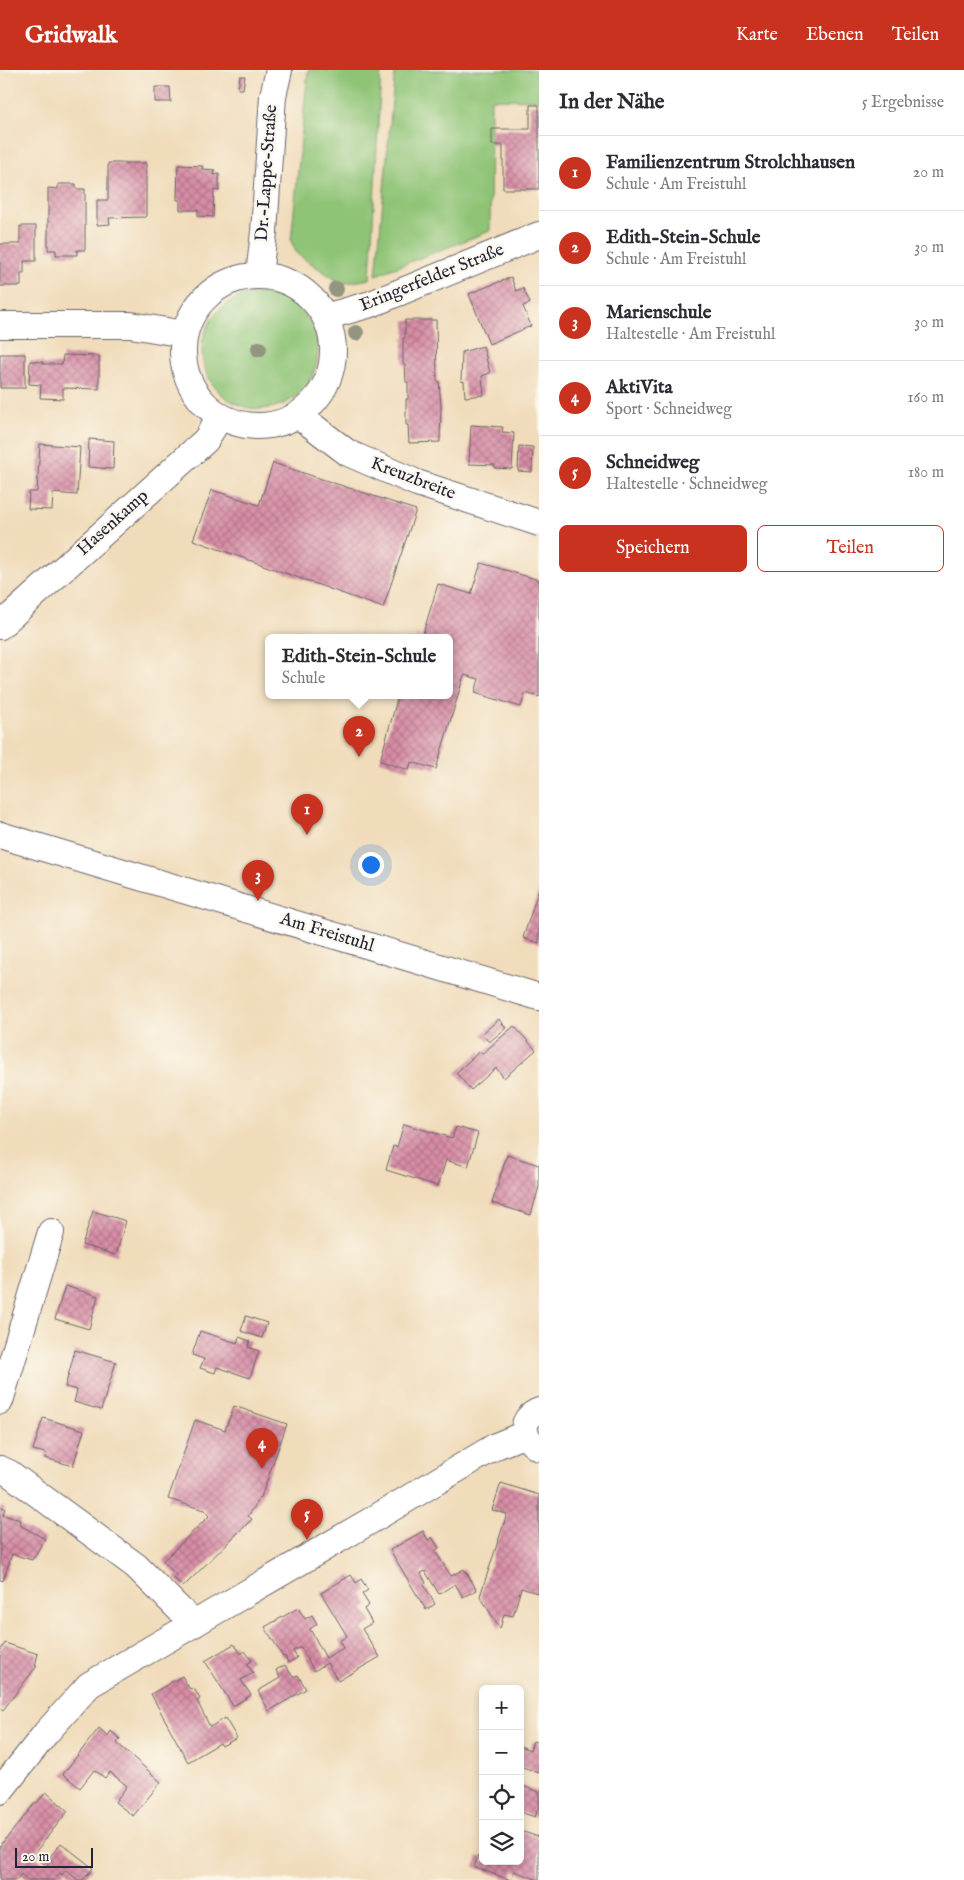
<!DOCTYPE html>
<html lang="de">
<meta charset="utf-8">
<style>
body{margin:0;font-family:"IM FELL English",serif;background:#f7f7f7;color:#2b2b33}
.controls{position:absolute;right:15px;bottom:15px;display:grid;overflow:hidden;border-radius:8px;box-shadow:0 2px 8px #0003}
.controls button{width:45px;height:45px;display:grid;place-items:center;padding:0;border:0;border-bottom:1px solid #e1e1e2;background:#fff;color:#2b2b33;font:25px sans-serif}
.scale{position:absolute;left:15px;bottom:12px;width:78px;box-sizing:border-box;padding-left:5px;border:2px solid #22223b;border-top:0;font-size:14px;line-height:18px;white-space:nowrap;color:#22223b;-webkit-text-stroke:4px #fbf7ec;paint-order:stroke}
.you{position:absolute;left:370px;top:794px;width:18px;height:18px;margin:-12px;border:4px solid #fff;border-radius:50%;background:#1a73e8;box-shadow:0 0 0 8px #1a73e833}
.badge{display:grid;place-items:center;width:32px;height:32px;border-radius:50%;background:#c8321e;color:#fff;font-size:16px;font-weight:700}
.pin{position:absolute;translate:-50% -41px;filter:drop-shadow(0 1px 2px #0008)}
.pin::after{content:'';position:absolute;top:26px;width:18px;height:15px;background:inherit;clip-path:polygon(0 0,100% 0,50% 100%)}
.popup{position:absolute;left:265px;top:564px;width:188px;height:65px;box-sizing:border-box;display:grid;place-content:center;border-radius:8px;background:#fff;filter:drop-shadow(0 1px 4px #0005);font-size:16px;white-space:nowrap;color:#7c7c81}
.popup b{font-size:19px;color:#2b2b33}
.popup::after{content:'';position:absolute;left:50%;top:100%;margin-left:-10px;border:10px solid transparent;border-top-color:#fff}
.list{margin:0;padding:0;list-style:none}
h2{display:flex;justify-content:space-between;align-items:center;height:65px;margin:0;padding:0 20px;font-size:21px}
h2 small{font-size:16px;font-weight:400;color:#7c7c81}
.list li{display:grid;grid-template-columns:32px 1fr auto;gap:15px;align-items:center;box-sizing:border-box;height:75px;padding:0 20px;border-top:1px solid #e1e1e2}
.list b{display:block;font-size:19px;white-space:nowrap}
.list p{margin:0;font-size:16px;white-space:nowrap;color:#7c7c81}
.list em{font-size:16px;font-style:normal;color:#7c7c81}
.actions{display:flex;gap:10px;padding:15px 20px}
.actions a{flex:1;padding:11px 0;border:1px solid #c8321e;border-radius:8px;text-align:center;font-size:18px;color:#c8321e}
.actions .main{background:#c8321e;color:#fff}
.icon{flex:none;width:28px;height:28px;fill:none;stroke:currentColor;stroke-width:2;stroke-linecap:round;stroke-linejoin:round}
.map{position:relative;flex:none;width:539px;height:1810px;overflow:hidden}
header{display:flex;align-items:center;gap:30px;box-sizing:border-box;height:70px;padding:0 25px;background:#c8321e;color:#fff}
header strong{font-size:24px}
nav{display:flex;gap:28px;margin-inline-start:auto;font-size:18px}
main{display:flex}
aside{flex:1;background:#fff}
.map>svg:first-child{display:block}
</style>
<header>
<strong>Gridwalk</strong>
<nav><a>Karte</a><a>Ebenen</a><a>Teilen</a></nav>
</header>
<main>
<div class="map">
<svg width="539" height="1810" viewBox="0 0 539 1810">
<defs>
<pattern id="building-cross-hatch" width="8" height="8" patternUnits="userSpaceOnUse" patternTransform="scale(1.25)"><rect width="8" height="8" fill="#d88da6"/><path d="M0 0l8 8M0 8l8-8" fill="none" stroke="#af7388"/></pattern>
</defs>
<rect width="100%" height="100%" fill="#fbf7ec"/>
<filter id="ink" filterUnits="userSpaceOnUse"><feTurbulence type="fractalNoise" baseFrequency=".02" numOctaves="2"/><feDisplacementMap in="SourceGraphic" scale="10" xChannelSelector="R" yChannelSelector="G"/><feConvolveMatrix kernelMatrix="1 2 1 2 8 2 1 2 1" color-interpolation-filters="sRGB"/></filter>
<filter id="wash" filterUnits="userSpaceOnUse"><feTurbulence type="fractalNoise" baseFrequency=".0096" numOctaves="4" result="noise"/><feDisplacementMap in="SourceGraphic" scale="20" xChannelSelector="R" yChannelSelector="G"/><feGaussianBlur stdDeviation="1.12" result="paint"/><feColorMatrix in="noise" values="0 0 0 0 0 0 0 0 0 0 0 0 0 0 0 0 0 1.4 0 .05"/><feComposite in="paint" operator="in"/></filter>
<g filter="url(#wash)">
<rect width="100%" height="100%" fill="#f0dcba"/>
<!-- grass -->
<path fill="#8fc476" stroke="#587358" d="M308,0H381L370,209L342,214L297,184L291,171Z
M395,0H539V30L491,29L490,161L376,205Z
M202 281a58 58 0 1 1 116 0a58 58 0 1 1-116 0Z"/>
<g id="blocks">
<!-- building -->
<path fill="url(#building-cross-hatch)" d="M240,6H245L243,19H238Z
M155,17H170L171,32H155Z
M530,35H539V119H503V75H492V59H530Z
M108,93H146V147L109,148L110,154L97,155V130H108Z
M178,95L203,96L202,99L215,100L214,105L219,104V121L214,120L213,147L198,146V140H180V130H177Z
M58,114H76V119H85V180H77V185H56V180H48V118L58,119Z
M20,156H36V191H24V203H21V216H0V174H20Z
M511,207L516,221L523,218L530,233L523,236L531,256L489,274L469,224Z
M405,250H436L437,311H439L441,336L440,372L409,373L408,355H406V329H408V312H406L405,295L403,294V268H405Z
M483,276L490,303L482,306L484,325L465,327L464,311L461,312L462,282Z
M0,284H25V318H0Z
M63,285L99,286V319L63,318V329L40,328L41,315L29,314L30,291L43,292V294H62Z
M471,355L503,357L502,362L514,363L512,399L495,398V395L469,394Z
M89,369L114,371L113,399L88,397Z
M40,374L80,377L77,425L53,423L52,440L28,439L29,422H37Z
M519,376L533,377L532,402L518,401Z
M273,393L416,440L383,538L193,470L212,420L259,435Z
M481,493L539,510V627L525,623L521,637L475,623L479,609L464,605L436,699L411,692L409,700L380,691L398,626H449V568H416V566L422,567L438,514L471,524Z
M539,819V873L523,868Z
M499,949L506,958L489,972L482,964Z
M514,956L536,980L504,1008L496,998L471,1020L456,1003L480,981L482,984Z
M404,1054L452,1068L456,1057L478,1063L468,1097L446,1090L438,1116L386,1100L393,1076L397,1077Z
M507,1085L539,1095V1117L531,1145L492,1133Z
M93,1141L126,1151L116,1185L82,1175Z
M65,1216L98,1226L89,1259L55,1249Z
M246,1246L267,1253L262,1268L241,1261Z
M200,1261L237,1273L239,1267L250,1271L248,1277L259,1281L250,1308L217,1297L215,1303L200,1298L204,1289L192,1285Z
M75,1280L116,1292L101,1340L74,1332L77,1320L65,1317Z
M234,1336L287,1354L261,1427L248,1446L252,1449L183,1517L174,1508L177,1506L163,1491L209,1446L204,1440L168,1429L195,1350L225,1360Z
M43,1348L84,1360L73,1396L45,1388L46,1383L33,1380Z
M501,1413L539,1425V1516L537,1523L521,1518L513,1546L504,1544L500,1559L480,1526L507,1444L492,1440Z
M0,1437L5,1438L3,1445L21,1450L20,1455L45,1469L32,1490L12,1484L3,1511L0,1510Z
M423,1461L428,1470L432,1467L439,1478L435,1481L451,1506L464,1499L477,1520L463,1527L455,1514L439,1524L425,1501L421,1503L426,1513L424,1515L435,1534L426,1540L390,1480Z
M351,1505L356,1513L361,1509L368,1520L362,1524L369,1535L364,1539L372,1553L362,1559L380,1587L338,1611L327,1593L314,1601L301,1577L293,1581L297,1588L288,1593L285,1586L283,1587L265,1557L298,1538L305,1549L312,1545L317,1554L310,1559L326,1588L343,1578L339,1571L347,1566L321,1523Z
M5,1573L38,1584L35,1596H37L3,1640L0,1638V1581Z
M234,1574L241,1584L245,1581L252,1591L247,1594L253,1603L241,1610L251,1625L233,1636L205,1591Z
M285,1595L293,1607L298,1605L306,1619L269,1641L258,1621L280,1608L276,1600Z
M182,1606L189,1618L195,1620L200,1629L197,1631L210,1657L225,1648L237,1668L222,1676L220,1673L188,1692L151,1624Z
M99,1658L108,1666L111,1661L120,1669L117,1673L161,1712L133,1746L115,1732L127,1716L110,1702L105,1708L94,1700L80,1718L63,1704Z
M533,1671L539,1673V1703L520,1696V1676L530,1680Z
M520,1715L539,1722V1736L535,1747L520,1742Z
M46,1722L68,1741L33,1785L44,1794L61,1773L93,1798L83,1810H78L66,1800L62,1805L60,1803L54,1810H28L21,1804L16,1810H0V1776L36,1732L37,1733Z
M520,1761L539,1767V1810L514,1801L511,1810L474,1797L478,1786L483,1787V1791H520Z"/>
</g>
</g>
<g filter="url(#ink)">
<use href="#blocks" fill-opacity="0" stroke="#6a6367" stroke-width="1"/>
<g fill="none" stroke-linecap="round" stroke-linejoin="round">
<defs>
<path id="minor" d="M259,206L264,162L273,26L279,0
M183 281a75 75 0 1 1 150 0a75 75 0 1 1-150 0Z
M325,247L371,234L539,165
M0,255H131L184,264
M298,345L348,383L417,413L539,453
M0,556L206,370L220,346
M0,765L539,927
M0,1331L51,1162
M539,1341C519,1349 521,1368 539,1378
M0,1399L9,1403L136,1496L194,1554
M0,1721L46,1663L89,1615L377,1447L496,1376L525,1364"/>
</defs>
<!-- minor casing -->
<use href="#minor" stroke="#6a6367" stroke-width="28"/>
<!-- minor -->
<use href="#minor" stroke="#fff" stroke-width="26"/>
</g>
<!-- trees -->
<g fill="#949580">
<circle cx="336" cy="219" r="8"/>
<circle cx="356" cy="263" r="8"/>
<circle cx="259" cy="279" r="8"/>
</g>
</g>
<g text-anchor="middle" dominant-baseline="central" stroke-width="4.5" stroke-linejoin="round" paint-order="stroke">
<!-- street labels -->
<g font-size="18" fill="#22223b" stroke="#fbf7ec">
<text transform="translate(267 103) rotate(-86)">Dr.-Lappe-Straße</text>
<text transform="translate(432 208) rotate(-22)">Eringerfelder Straße</text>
<text transform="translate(413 409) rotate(21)">Kreuzbreite</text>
<text transform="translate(113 453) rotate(-42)">Hasenkamp</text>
<text transform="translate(327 863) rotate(17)">Am Freistuhl</text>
</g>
</g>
</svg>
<div class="controls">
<button>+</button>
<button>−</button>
<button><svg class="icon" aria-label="locate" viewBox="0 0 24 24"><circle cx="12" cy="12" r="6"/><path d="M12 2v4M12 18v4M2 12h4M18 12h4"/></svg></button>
<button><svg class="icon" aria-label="layers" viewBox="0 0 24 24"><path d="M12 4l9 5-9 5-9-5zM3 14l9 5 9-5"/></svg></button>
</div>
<div class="scale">20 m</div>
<div class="you"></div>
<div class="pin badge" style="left:307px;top:765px">1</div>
<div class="pin badge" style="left:359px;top:687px">2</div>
<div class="popup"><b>Edith-Stein-Schule</b>Schule</div>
<div class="pin badge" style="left:258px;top:831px">3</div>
<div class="pin badge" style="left:262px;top:1399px">4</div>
<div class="pin badge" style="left:307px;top:1470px">5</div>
</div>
<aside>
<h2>In der Nähe<small>5 Ergebnisse</small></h2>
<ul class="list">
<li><span class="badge">1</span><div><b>Familienzentrum Strolchhausen</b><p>Schule · Am Freistuhl</p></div><em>20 m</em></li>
<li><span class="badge">2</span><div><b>Edith-Stein-Schule</b><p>Schule · Am Freistuhl</p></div><em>30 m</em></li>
<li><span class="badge">3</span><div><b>Marienschule</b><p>Haltestelle · Am Freistuhl</p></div><em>30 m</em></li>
<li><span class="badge">4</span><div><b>AktiVita</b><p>Sport · Schneidweg</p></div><em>160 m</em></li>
<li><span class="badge">5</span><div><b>Schneidweg</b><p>Haltestelle · Schneidweg</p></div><em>180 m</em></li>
</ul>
<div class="actions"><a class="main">Speichern</a><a>Teilen</a></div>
</aside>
</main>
